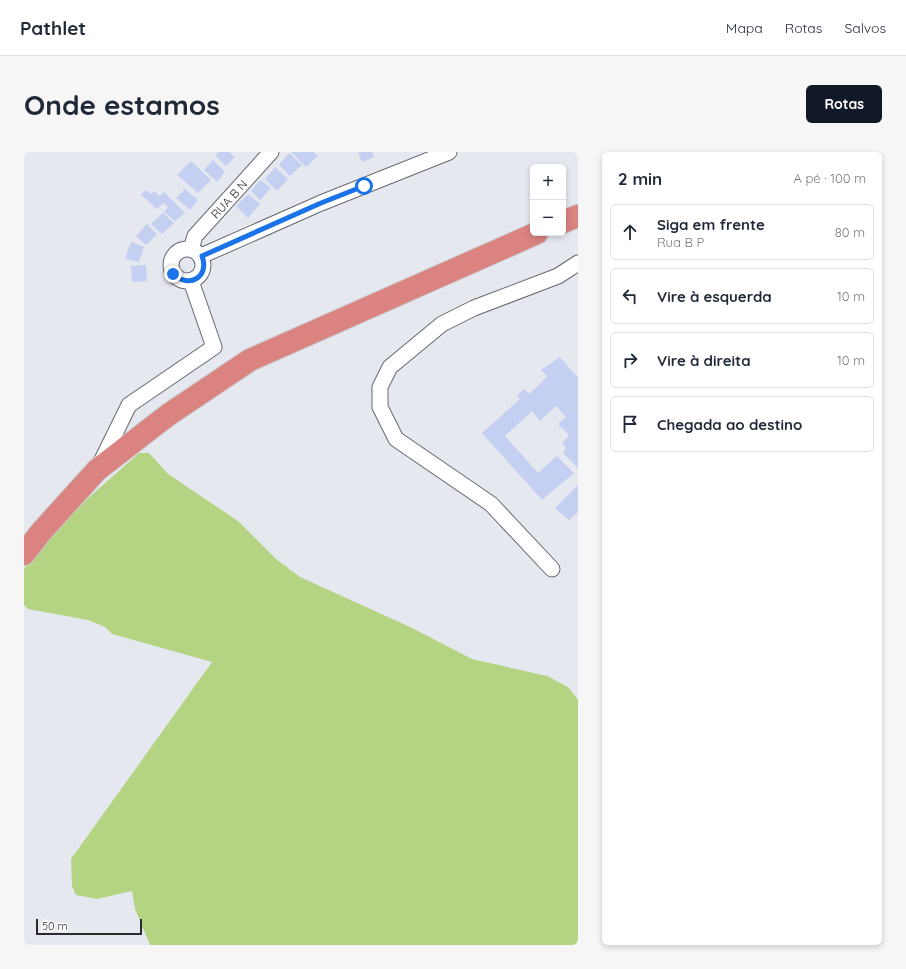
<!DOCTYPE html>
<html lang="pt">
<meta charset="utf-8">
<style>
body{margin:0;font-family:Quicksand,sans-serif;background:#f6f6f7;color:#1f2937}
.controls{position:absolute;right:12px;top:12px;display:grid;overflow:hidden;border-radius:6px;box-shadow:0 2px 6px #0003}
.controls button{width:36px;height:36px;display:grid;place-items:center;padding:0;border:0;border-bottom:1px solid #e0e1e3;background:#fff;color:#1f2937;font:20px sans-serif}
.scale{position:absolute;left:12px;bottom:10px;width:106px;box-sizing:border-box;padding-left:4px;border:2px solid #2a2b2d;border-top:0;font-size:11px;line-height:14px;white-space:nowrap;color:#2a2b2d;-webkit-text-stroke:3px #fff;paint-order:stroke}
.stop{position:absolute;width:12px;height:12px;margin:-9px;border:3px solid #1a73e8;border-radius:50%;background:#fff}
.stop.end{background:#1a73e8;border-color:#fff;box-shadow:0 1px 4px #0008}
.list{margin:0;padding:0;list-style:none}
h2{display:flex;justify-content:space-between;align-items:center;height:52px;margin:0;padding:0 16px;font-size:17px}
h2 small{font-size:13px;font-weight:400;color:#747a83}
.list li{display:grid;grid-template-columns:26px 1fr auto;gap:12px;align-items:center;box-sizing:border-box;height:56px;margin:0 8px 8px;padding:0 8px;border:1px solid #e0e1e3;border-radius:6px}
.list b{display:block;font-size:15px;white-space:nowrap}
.list p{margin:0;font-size:13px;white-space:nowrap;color:#747a83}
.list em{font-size:13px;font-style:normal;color:#747a83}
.icon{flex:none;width:22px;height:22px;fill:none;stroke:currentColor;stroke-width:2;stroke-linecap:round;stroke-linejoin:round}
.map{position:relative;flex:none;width:554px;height:793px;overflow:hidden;border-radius:6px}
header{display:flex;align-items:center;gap:24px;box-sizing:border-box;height:56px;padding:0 20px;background:#fff;border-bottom:1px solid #e0e1e3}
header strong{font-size:19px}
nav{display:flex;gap:22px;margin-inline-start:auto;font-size:14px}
.intro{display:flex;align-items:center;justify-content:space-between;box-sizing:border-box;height:96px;padding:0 24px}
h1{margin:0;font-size:28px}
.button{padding:10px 18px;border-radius:6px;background:#111827;color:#fff;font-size:14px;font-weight:700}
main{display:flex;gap:24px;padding:0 24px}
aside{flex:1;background:#fff;border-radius:6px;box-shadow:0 2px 6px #0003}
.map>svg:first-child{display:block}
</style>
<header>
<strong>Pathlet</strong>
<nav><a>Mapa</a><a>Rotas</a><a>Salvos</a></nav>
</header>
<div class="intro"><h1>Onde estamos</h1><a class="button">Rotas</a></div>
<main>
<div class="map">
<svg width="554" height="793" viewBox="0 0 554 793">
<rect width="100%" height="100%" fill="#e6e8f0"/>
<!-- green -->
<path fill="#b4d483" d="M115,301H125L144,322L214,369L252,407L276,425L386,475L448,507L523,524L544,535L554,548V793H126L111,757L108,739L73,747L52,743L48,734L47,707L188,510L88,482L81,475L64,468L4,457L0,453V417L25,381Z"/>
<!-- building -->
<path fill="#c5cff1" d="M194,0H205L211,5L202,14L191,3Z
M267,0H289L294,4L282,15Z
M334,0H348L350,5L338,10Z
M265,1L278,13L266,24L255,13Z
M189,8L201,20L193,30L180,18Z
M167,9L187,28L174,41L153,23Z
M251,15L264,27L253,39L241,27Z
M236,28L247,36L236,48L227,39Z
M161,37L174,48L166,58L152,46Z
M121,38L127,42L130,39L136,44L140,40L161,61L151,69L140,60L144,55L139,51L133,57L117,43Z
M224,42L236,52L224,66L212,54Z
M139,61L150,71L138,82L127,72Z
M123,72L133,82L122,93L112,84Z
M107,90L120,95L115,110L101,107Z
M122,113L123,129L108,130L107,114Z
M536,205L554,226V316L539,301L542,296L538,291L545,283L534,272L542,265L532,254L516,269L508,259L481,284L514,321L533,304L550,321L518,348L458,281L496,247L493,243L501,237L505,242L515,233L523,224L517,218Z
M554,333V360L545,368L531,356Z"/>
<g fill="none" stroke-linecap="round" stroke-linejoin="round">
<defs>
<path id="street" d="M147 113a16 16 0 1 1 32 0a16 16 0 1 1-32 0Z
M167,97L171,84L247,0
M177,104L297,51L425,0
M75,314L105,253L190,195L167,129
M528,417L467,352L372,287L356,255V235L366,215L418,172L450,156L534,124L554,111"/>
<path id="highway" d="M539,70L554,64
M0,402L17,380L73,318L144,263L226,208L513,81"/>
</defs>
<!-- street casing -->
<use href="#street" stroke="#66686f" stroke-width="17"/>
<!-- highway casing -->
<use href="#highway" stroke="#c8c8c8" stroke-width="24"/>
<!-- street -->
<use href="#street" stroke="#fff" stroke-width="15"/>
<!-- highway -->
<use href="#highway" stroke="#da8381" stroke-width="22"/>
</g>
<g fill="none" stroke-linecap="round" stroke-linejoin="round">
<!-- route -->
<path stroke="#1a73e8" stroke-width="5" d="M149,122C165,137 186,125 178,104L297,51L340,34"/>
</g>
<g text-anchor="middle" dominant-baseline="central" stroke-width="3" stroke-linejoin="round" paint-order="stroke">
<!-- street labels -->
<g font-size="12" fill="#2a2b2d" stroke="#fff">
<text transform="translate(205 47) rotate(-48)">RUA B N</text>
</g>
</g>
</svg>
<div class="controls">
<button>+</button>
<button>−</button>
</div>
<div class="scale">50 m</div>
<div class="stop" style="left:340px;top:34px"></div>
<div class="stop end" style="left:149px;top:122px"></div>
</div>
<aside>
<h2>2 min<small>A pé · 100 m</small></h2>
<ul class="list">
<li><svg class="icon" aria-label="ahead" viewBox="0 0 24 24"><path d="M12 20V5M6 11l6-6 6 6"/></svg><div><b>Siga em frente</b><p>Rua B P</p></div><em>80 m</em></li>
<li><svg class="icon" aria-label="left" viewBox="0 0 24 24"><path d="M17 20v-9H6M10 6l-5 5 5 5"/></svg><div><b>Vire à esquerda</b></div><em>10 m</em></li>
<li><svg class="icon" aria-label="right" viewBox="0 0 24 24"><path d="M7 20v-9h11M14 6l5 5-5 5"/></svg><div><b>Vire à direita</b></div><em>10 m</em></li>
<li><svg class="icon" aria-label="arrive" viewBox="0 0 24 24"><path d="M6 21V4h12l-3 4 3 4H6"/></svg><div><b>Chegada ao destino</b></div></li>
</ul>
</aside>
</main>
